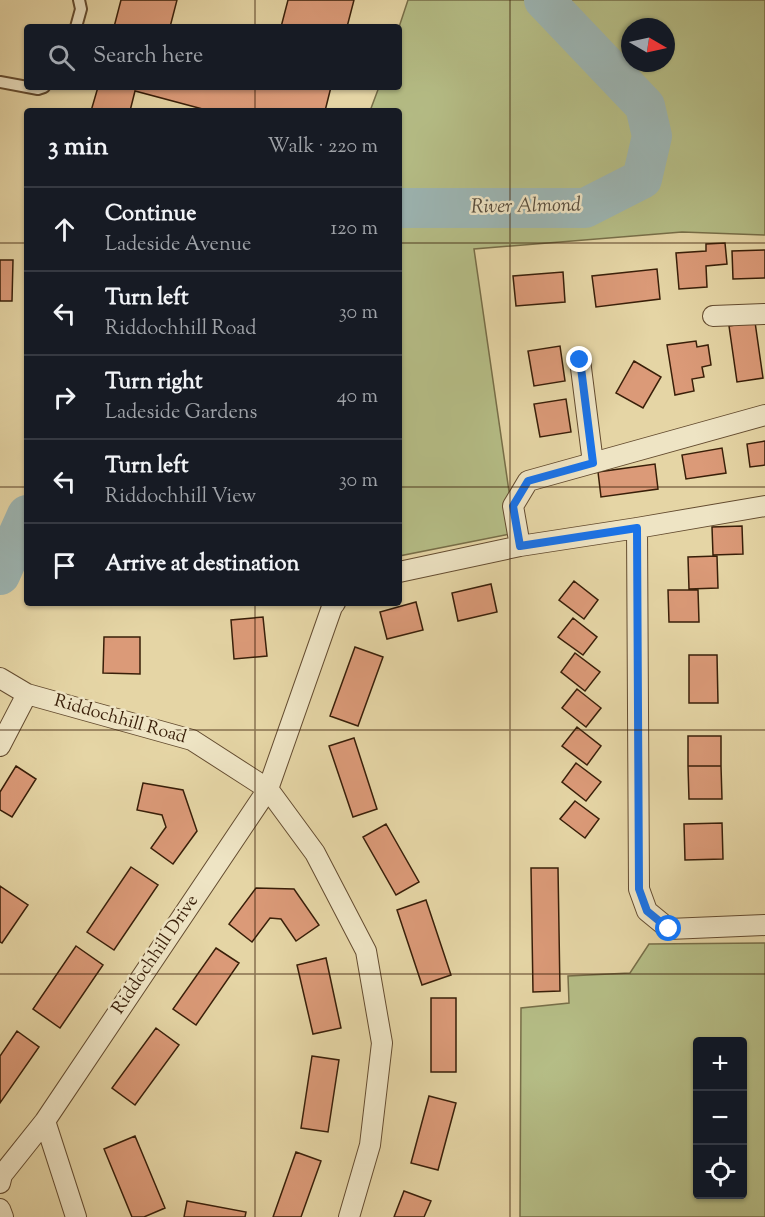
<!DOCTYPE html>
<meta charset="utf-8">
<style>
body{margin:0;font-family:"Sorts Mill Goudy",serif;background:#20242c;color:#f1f3f6}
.controls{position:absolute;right:18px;bottom:18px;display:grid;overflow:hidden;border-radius:6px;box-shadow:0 2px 4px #0004}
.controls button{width:54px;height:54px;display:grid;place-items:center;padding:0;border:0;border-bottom:2px solid #363941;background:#171b24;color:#f1f3f6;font:30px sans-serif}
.compass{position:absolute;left:621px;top:18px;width:54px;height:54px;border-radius:50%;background:#171b24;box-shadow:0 2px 4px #0004;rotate:99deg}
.stop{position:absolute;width:18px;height:18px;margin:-14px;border:4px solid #1a73e8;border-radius:50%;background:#fff}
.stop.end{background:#1a73e8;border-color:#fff;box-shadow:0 2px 6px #0008}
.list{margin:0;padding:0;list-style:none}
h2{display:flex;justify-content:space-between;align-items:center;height:78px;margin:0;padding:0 24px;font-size:26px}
h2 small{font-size:20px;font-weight:400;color:#9ea1a6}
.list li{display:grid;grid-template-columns:39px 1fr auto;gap:18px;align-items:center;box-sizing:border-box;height:84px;padding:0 24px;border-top:2px solid #363941}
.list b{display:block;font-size:22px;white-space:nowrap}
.list p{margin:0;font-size:20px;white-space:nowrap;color:#9ea1a6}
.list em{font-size:20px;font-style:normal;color:#9ea1a6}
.icon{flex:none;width:33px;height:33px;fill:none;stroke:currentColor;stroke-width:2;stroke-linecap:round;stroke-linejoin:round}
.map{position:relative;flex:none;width:765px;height:1217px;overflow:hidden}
.search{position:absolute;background:#171b24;box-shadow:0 2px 4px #0004;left:24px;top:24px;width:378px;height:66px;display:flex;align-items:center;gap:15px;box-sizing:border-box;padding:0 21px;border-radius:6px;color:#9ea1a6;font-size:22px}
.panel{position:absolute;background:#171b24;box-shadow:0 2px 4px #0004;left:24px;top:108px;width:378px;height:498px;border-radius:6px}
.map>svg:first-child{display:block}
</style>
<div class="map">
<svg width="765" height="1217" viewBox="0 0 765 1217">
<rect width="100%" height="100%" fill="#e5d5a5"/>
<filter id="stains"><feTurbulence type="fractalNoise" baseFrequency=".00333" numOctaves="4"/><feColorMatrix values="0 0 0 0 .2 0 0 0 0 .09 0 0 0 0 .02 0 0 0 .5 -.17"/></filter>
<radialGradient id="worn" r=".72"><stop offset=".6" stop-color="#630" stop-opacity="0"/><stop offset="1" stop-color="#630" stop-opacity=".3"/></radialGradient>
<!-- green -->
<path fill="#b5bd86" stroke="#776e48" stroke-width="1.5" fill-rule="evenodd" d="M408,0H765V235L682,232L474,249L515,533L399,556V111H370L379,87H399V27ZM630,27H666V63H630Z
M765,943V1217H520L521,1008L569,1003L568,976L630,973L649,944ZM698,1042H742V1194H698Z"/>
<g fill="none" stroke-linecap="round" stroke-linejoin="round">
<!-- river -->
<path stroke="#9cb5b3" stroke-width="40" d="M399,208H585L642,179L652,136L645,106L544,0
M0,575L27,515"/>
</g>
<!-- building -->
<path fill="#db9a78" stroke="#391f09" stroke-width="1.5" d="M121,0H177L170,27H114Z
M288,0H354L347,27H281Z
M98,87H331L325,111H210L135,91L130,111H91Z
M725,243L727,264L706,266L707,287L679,289L676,253L706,251V244Z
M765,250V278L733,279L732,251Z
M0,260H13L12,301H0Z
M657,269L660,299L596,307L592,276Z
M563,272L565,302L516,306L513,276Z
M755,322L763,378L737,382L729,326Z
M696,341L697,347L708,345L711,365L702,367L704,377L692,379L694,391L675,395L667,345Z
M560,346L565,381L534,386L528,351Z
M634,361L661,377L643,408L616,393Z
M566,399L571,432L540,437L534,404Z
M765,441V465L750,467L747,444Z
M722,448L726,473L686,479L682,455Z
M655,464L658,489L601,497L598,472Z
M742,526L743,554L713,555L712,527Z
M717,556L718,588L689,589L688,557Z
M574,581L598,600L584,619L559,600Z
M491,584L497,612L458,621L452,593Z
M668,590H698L699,622H669Z
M416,602L423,630L387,639L380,612Z
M263,617L267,656L234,659L231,620Z
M573,618L597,637L583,655L558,637Z
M104,637H140V674L103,673Z
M355,647L383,657L358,726L330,716Z
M575,653L600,672L585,691L561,672Z
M689,655H717L718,703H689Z
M577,689L601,708L586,727L562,708Z
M577,727L601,746L587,765L562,746Z
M688,736H721V766H688Z
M354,738L377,809L353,817L329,746Z
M576,763L601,782L586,801L562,782Z
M16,766L36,779L12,817L0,810V792Z
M688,766H721L722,799H689Z
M143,783L183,790L197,831L173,864L151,848L166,827L162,815L137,810Z
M575,801L599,819L585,838L560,819Z
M722,823L723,859L685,860L684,824Z
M386,824L419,882L396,895L363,837Z
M131,867L158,885L114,950L87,932Z
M531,868H558L560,991L533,992Z
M0,886L28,905L2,943L0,942Z
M256,888L294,889L319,925L296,941L281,919L270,918L252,942L229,924Z
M426,900L451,975L422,985L397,910Z
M76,946L103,965L60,1028L33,1009Z
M216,948L239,963L196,1025L173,1009Z
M326,958L341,1028L313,1034L297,965Z
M431,998H456V1072H431Z
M156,1028L179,1045L135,1105L112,1088Z
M17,1031L39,1047L0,1103V1056Z
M312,1056L339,1060L328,1132L301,1128Z
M429,1096L456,1103L438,1170L411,1163Z
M135,1136L165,1208L144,1217H132L104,1149Z
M296,1152L321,1161L301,1217H273Z
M404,1191L431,1201L424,1217H394Z
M187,1201L246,1212L245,1217H184Z"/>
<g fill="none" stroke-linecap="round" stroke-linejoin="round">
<defs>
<path id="service" d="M76,27L81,9L79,0
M0,82L38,89L44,87"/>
<path id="minor" d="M713,316L765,314
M580,360L593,463
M637,528L639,889L647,911L669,929L765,925
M520,546L513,506L528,481L765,415
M399,572L520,546L637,528L765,506
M335,603L332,607L268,789L315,853L366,951L382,1043L370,1145L349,1217
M0,678L27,694L192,740L268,789L45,1121L76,1217
M0,746L27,694
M0,1183L2,1175L45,1121
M0,1209L3,1217"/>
</defs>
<!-- service casing -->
<use href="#service" stroke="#644c30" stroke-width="14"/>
<!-- minor casing -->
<use href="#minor" stroke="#644c30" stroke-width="22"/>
<!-- service -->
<use href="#service" stroke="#eee4c4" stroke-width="10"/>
<!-- minor -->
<use href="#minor" stroke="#eee4c4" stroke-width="20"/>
</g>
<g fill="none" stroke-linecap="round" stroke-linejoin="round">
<!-- route -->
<path stroke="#1a73e8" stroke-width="8" d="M580,360L593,463L528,481L513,506L520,546L637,528L639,889L647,911L669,929"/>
</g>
<!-- grid -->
<path fill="none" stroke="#391f09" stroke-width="1.5" stroke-opacity="0.55" d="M255,0V27M510,0V1217M255,87V111M0,243H27M399,243H765M0,487H27M399,487H765M255,603V1217M0,730H765M0,974H765"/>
<g text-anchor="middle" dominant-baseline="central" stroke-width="5" stroke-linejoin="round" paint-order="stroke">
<!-- street labels -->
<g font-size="18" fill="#391f09" stroke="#eee4c4">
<text transform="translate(120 720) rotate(16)">Riddochhill Road</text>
<text transform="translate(156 955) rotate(-56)">Riddochhill Drive</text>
</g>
<!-- water labels -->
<g font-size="20" font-style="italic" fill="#574c3c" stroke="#eee4c4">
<text transform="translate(526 207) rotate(-1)">River Almond</text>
</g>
</g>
<rect width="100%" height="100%" filter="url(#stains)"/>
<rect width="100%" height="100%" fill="url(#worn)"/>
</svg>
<div class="controls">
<button>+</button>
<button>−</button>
<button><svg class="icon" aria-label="locate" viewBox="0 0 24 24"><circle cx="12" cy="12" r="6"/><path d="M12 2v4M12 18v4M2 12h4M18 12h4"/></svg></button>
</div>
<svg class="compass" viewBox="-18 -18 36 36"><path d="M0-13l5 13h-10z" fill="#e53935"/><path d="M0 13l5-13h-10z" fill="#9ea1a6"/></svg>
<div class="stop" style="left:669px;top:929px"></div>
<div class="stop end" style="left:580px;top:360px"></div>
<div class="search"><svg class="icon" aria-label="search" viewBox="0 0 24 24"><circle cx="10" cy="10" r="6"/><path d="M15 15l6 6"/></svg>Search here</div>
<section class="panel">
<h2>3 min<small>Walk · 220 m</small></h2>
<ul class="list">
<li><svg class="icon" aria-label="ahead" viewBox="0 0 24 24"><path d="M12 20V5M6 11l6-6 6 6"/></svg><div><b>Continue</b><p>Ladeside Avenue</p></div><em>120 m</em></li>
<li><svg class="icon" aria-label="left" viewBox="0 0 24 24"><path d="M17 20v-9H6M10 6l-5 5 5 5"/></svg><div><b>Turn left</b><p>Riddochhill Road</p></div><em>30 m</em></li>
<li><svg class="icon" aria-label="right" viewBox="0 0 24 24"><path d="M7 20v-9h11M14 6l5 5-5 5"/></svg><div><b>Turn right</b><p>Ladeside Gardens</p></div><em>40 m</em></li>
<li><svg class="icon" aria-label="left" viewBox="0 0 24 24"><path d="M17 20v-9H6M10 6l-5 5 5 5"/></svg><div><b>Turn left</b><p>Riddochhill View</p></div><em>30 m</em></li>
<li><svg class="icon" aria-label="arrive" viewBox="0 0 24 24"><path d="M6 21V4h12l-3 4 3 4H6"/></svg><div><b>Arrive at destination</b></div></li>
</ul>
</section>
</div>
